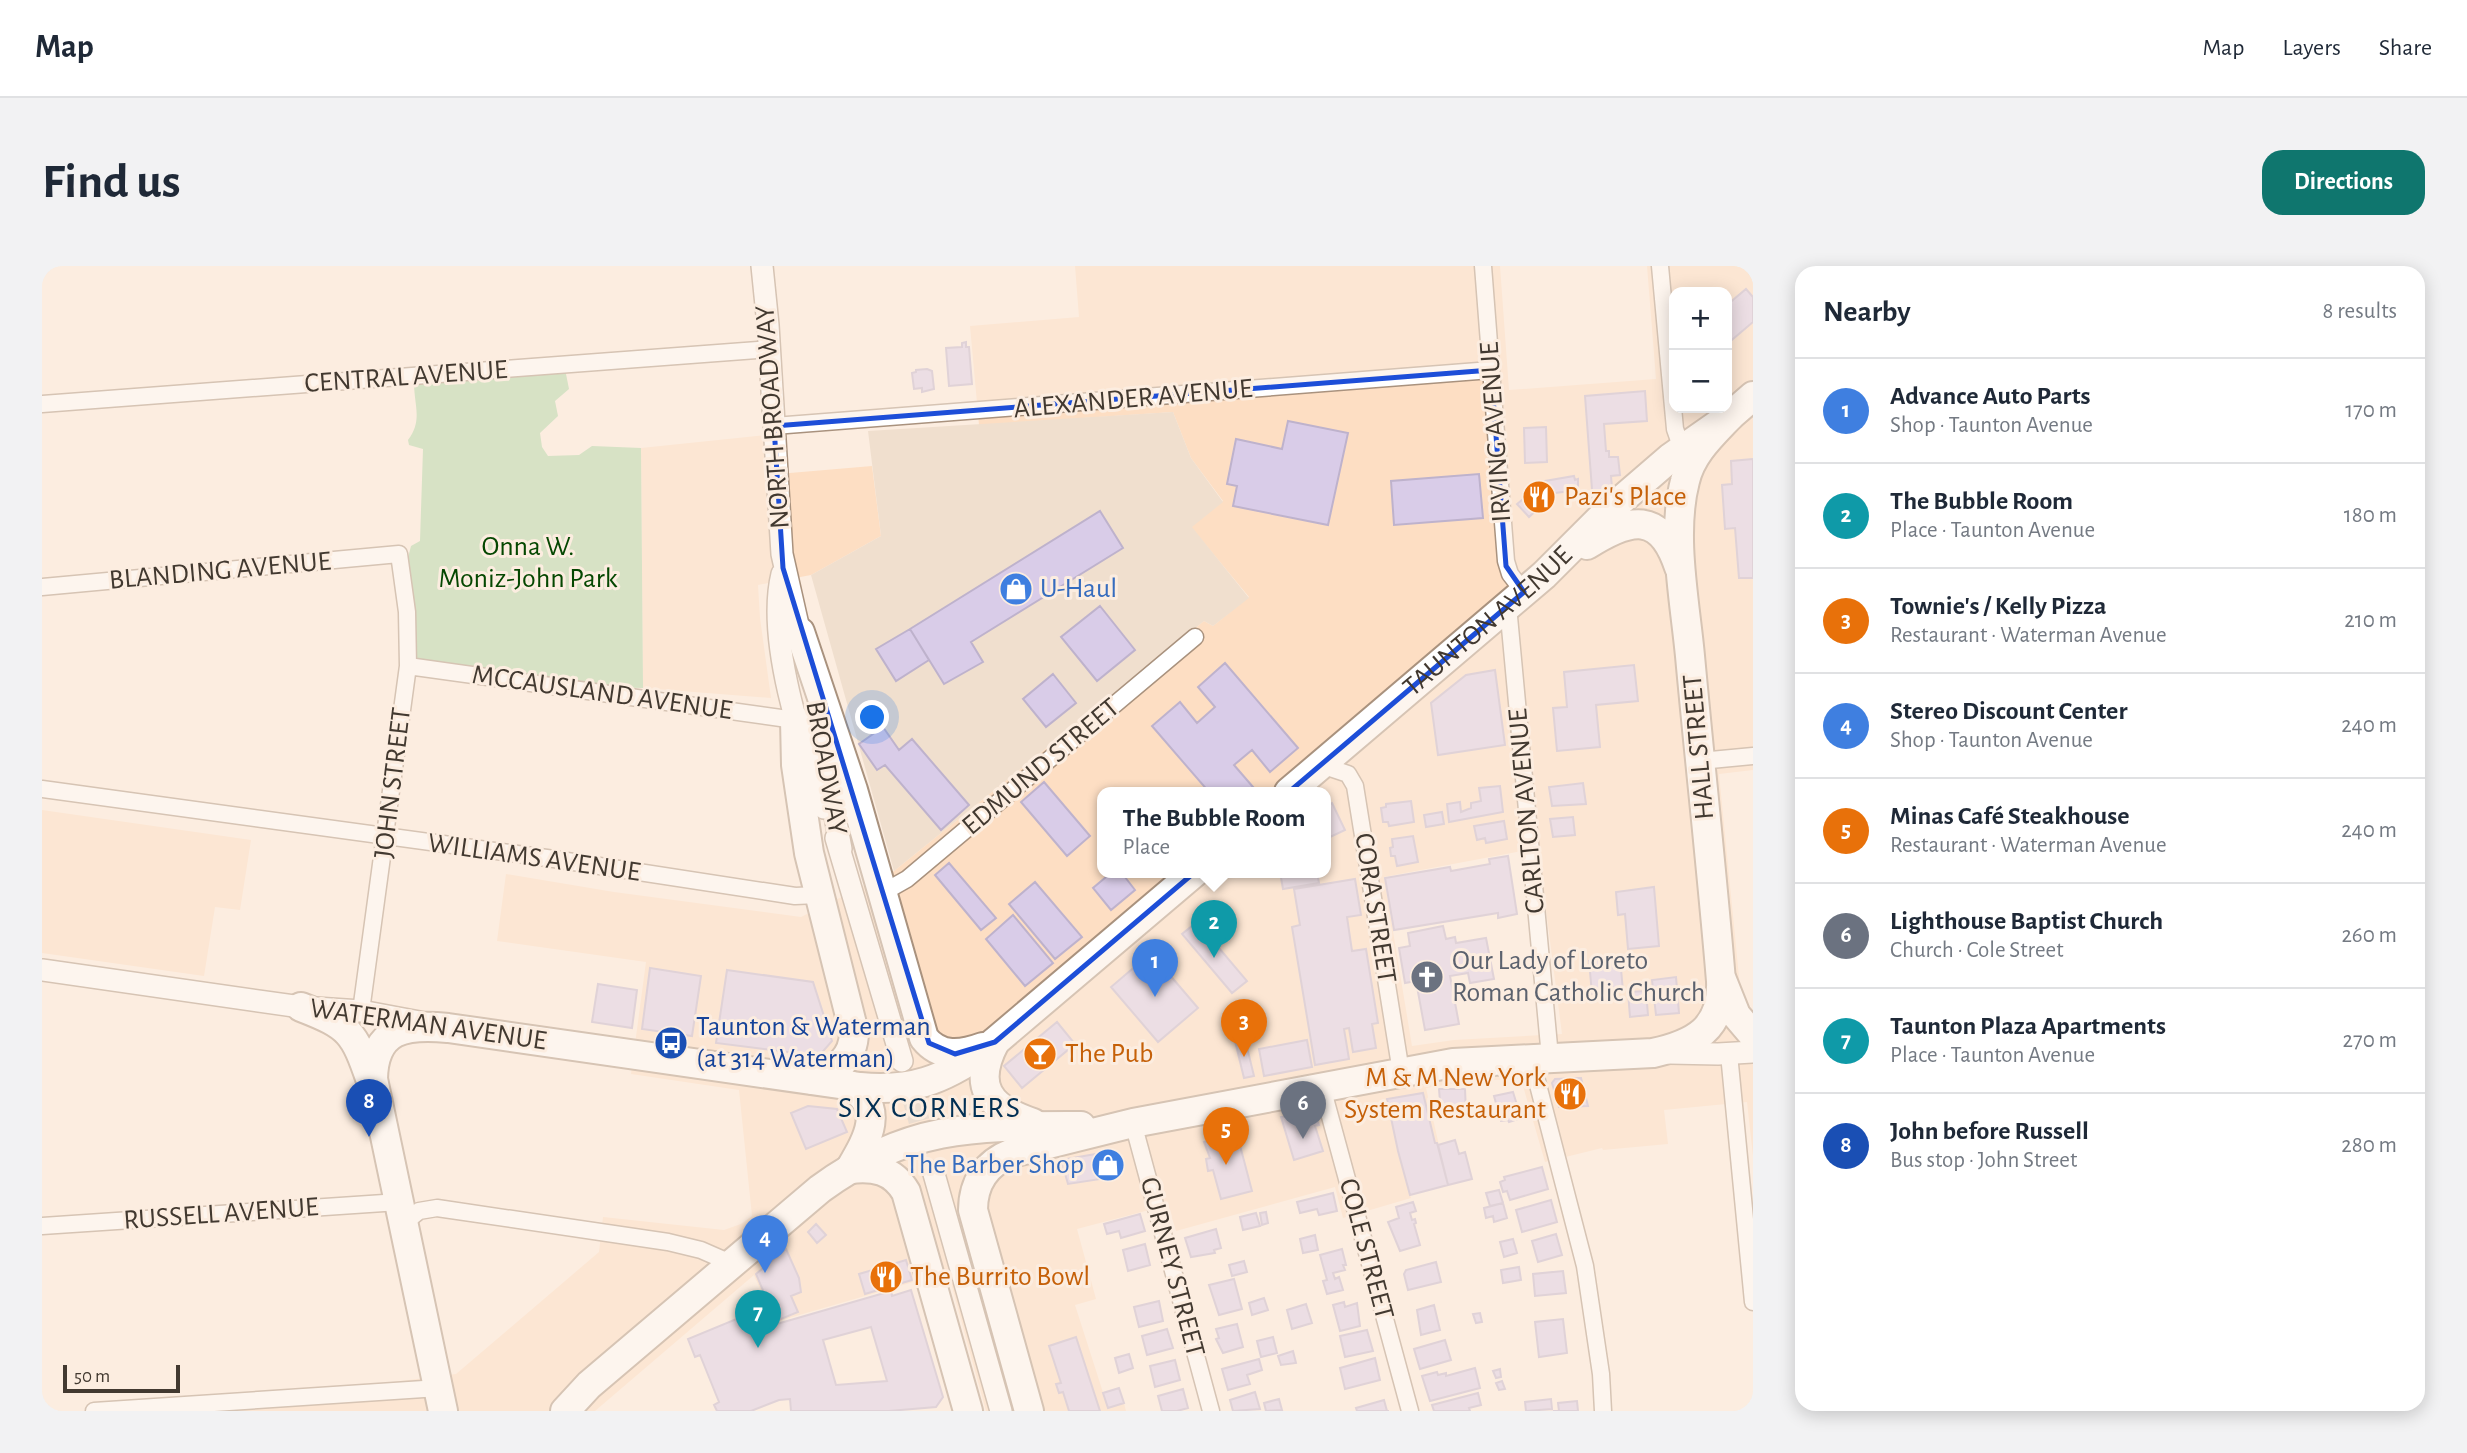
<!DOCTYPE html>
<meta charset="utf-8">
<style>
body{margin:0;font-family:"Alegreya Sans",sans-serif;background:#f2f2f3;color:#1f2937}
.controls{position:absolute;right:21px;top:21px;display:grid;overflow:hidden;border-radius:14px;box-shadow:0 4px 18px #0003}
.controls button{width:63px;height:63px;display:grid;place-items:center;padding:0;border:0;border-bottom:2px solid #e0e1e3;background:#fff;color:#1f2937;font:35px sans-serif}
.scale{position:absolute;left:21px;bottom:18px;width:117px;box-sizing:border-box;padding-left:7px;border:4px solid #423930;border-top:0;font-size:19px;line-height:24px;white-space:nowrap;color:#423930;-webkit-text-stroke:5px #fcede0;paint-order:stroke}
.you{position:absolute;left:831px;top:452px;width:24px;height:24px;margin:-18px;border:5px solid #fff;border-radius:50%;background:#1a73e8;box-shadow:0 0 0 10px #1a73e833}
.badge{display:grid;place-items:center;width:46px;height:46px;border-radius:50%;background:#0f766e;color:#fff;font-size:23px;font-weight:700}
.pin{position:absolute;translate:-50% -58px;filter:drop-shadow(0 2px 4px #0008)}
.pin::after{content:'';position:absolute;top:37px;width:24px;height:21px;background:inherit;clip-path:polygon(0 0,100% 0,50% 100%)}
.popup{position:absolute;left:1055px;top:521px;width:234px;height:91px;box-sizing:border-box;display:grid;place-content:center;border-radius:14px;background:#fff;filter:drop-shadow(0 2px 5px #0005);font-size:23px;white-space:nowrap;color:#747a83}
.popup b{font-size:26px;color:#1f2937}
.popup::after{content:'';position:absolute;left:50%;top:100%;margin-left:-14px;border:14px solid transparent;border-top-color:#fff}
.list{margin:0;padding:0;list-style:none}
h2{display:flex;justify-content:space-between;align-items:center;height:91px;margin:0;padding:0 28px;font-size:30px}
h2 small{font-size:23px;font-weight:400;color:#747a83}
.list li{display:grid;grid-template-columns:46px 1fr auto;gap:21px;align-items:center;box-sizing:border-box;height:105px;padding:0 28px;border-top:2px solid #e0e1e3}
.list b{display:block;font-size:26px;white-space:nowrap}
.list p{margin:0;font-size:23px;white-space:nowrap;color:#747a83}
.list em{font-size:23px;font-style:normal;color:#747a83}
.map{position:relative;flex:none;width:1711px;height:1145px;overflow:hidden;border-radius:21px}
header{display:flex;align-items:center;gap:42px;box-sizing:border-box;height:98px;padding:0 35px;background:#fff;border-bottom:2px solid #e0e1e3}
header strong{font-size:33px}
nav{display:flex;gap:38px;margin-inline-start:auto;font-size:24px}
.intro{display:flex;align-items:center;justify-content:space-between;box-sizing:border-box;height:168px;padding:0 42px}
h1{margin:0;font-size:49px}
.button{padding:18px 32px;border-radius:21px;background:#0f766e;color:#fff;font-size:24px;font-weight:700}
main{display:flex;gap:42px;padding:0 42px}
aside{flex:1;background:#fff;border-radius:21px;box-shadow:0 4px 18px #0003}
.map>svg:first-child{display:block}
</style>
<header>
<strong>Map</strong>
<nav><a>Map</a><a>Layers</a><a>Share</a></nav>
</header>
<div class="intro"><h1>Find us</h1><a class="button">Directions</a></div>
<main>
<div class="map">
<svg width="1711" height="1145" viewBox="0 0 1711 1145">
<rect width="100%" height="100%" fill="#fcede0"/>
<!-- built -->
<path fill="#fddec3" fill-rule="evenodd" d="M1033,0H1458L1467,124L1614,113L1605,0H1711V504L1677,508L1698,721L1704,739L1711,749V890L1705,836L1622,844L1626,878L1561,884L1560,882L1503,896L1479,813L1428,815L1384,822L1406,919L1368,929L1369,932L1301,952L1293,921L1134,965L1126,939L1035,963L1054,1033L1033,1039L1066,1142L1082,1137L1084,1145H944L906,1006L733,1056L712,1009L553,1145H123L414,1108L557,986L561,951L682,964L699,958L710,950L697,824L589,808L604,696L455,675L464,608L572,626L759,651L852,605L1162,355L1171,360L1207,331L1149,261L1181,235L1149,192L1131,146L937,159L928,60L1037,51ZM1632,26H1685V142H1632ZM1060,526H1284V606H1060ZM1496,582L1520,768L1412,774L1370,780L1342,611Z
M733,168L736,208L830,200L839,270L769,309L716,319L718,352L729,432L601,422L599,182Z
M0,544L209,574L198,644L173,641L162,710L0,687Z"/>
<!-- industrial -->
<path fill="#f0dfce" d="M1131,146L1149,192L1181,236L1150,261L1207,332L1171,360L1162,355L852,605L769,309L839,270L826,165Z"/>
<!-- green -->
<path fill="#aad5a4" d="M523,103L527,123L513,135L516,150L498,167L500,181L506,190L537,189L550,180L599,182L601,422L490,419L374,395L365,296L369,280L378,275L381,183L367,179L366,174C381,154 372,140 372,116Z"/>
<!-- building -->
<path fill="#d9cce8" stroke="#beb2cc" stroke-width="2" fill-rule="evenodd" d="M1704,23L1711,31V56L1685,78V39Z
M924,76V81H927L930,118L907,120L904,82L920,81V77Z
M885,103L890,105L892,123L880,126V122L872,123L870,107L874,106V104Z
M1603,125L1605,155L1562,158L1564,185H1567V191H1576L1578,209L1569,210L1570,222L1551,237L1543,130Z
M1246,155L1306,167L1286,259L1191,240L1195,220L1185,218L1194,173L1240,183Z
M1504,161L1505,196L1483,197L1482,162Z
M1711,193V312H1697L1693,262L1683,263L1680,219L1690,218L1689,195Z
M1437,208L1441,252L1352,259L1349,215Z
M1532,210L1533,214L1536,213V224L1513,227L1487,251L1475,238L1503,215Z
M1058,245L1081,282L929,376L941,396L902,418L868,363Z
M1058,340L1093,384L1055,415L1019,371Z
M868,363L887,394L854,415L834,383Z
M1183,397L1256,482L1228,506L1210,484L1192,499L1211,521L1205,526H1167L1110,460L1138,436L1155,457L1173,441L1156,421Z
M1592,399L1596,435L1554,439L1558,481L1515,485L1511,442L1525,441L1522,406Z
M1453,404L1463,479L1396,489L1389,437L1424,409Z
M1011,408L1034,437L1004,461L981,433Z
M841,461L857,484L870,473L927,539L899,564L843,499L835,504L817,478Z
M1002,516L1048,570L1025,590L979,536Z
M1541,517L1544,538L1510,540L1507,521Z
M1458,520L1461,546L1407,556L1405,538L1418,536L1419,546L1429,542V537L1439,535L1437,522Z
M1369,535L1372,556L1347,560L1346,556H1341L1339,542L1344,541V538Z
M1290,537L1303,564L1284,573V540Z
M1400,546L1402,558L1384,561L1382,549Z
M1531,551L1533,569L1511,571L1508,553Z
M1462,555L1465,573L1444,577L1443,572L1435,574L1432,560Z
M1371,570L1376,596L1355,600L1353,590H1349L1348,582L1351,581L1350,573Z
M1466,590L1475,648L1456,652V647L1352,664L1343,612L1408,601L1409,605L1448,598L1447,593Z
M907,597L954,652L939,664L893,609Z
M1070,606H1079L1093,624L1069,644L1051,622Z
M1238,606H1275L1277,617L1241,623Z
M1313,613L1319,649L1305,651L1310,685L1324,683L1336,757L1330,758L1334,782L1311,786L1307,762L1302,763L1307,793L1273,799L1250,661L1258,659L1252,623Z
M993,616L1040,671L1013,693L967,638Z
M1612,621L1617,680L1586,683L1583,648L1576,649L1574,626Z
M971,649L1011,697L983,720L944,673Z
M1155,656L1205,715L1190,727L1140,668Z
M1401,660L1404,673L1413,671L1414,677L1444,672L1452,713L1428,717L1426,707L1408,710L1417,758L1383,764L1374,715L1363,717L1357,682L1368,680L1366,667Z
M1109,687L1156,742L1116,776L1069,721Z
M1578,692L1581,725L1550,728L1547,695Z
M608,702L659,710L650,770L600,763Z
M685,704L771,716L790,775L777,790L674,777Z
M1634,711L1637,747L1614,749L1610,714Z
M556,718L595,724L590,762L550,756Z
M1604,725L1606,749L1588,751L1586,726Z
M1207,754L1211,771L1203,773L1212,810L1202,812L1189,759Z
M1015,756L1033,778L980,822L962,800Z
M1265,774L1270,801L1222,810L1217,783Z
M1539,812L1546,840L1517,841L1510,817L1513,813Z
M1397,823H1423L1424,847L1399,848Z
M1471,826L1479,852L1467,856L1466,854L1459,855L1452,830Z
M1381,827L1393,877H1395L1406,919L1368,929L1356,885L1345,833Z
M766,840L795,843L805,866L764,883L749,847Z
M1272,845L1277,859L1273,860L1281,885L1252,894L1239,851Z
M1195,868L1210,925L1179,933L1171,904L1166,905L1164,893L1168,892L1162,876Z
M1413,874L1417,888L1423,886L1430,913L1406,919L1396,879Z
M1065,886V889L1073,887L1078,910L1026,918L1019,894Z
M1500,901L1506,923L1468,934L1465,925L1461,926L1458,916L1463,914L1462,911Z
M1457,924L1461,937L1448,940L1444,927Z
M1291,927L1295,945L1277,949L1275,943L1258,947L1255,936Z
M1509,934L1515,956L1480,966L1474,944Z
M1371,936L1374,945L1368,947L1370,954L1373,953L1374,957L1372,958L1378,979L1358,985L1346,956L1357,952L1354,941Z
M1461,937L1465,952L1452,956L1451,950L1444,952L1442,942Z
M1224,946L1226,957L1220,959L1218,947Z
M1214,947L1218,960L1201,964L1198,951Z
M1098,948L1103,965L1079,972L1077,965L1065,968L1062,958Z
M774,958L784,969L775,977L766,966Z
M1174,963L1179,982L1172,984L1173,987L1149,991L1143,972Z
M1514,968L1520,989L1496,996L1490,975Z
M1273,969L1276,984L1261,987L1258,973Z
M1471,973L1475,987L1462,991L1458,976Z
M1103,978L1108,999L1086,1005L1081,984Z
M744,983L757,1012L759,1026L749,1030L756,1046L734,1055L714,1008Z
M1300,983L1304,999H1301L1303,1004L1291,1007L1293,1013L1297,1011L1301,1024L1285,1028L1281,1015L1285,1014L1278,989Z
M864,994L870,1014L823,1028L817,1008Z
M1202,995L1205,1006L1190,1010L1187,999Z
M1394,996L1399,1016L1366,1024L1362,1008L1364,1004Z
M1477,1001L1479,1014L1461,1017L1459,1004Z
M1521,1005L1524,1027L1493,1030L1491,1008Z
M1192,1013L1200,1043L1177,1049L1167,1019Z
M869,1024L901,1131L894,1141L847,1145H749L748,1133L737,1134L709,1145H675L672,1139L677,1136L658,1089L653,1091L646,1073L721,1042L728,1060L849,1025L850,1030ZM829,1061L845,1115L794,1119L781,1074Z
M1222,1032L1226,1044L1210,1049L1207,1037Z
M1117,1035L1121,1055L1097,1061L1092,1041Z
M1302,1036L1303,1041L1315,1037L1318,1060L1298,1065L1291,1039Z
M1264,1038L1270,1057L1250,1063L1245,1044Z
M1392,1039L1398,1064L1379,1069L1375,1044Z
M1438,1047L1440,1056L1434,1057L1431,1048Z
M1521,1053L1525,1087L1497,1091L1493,1056Z
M1195,1058L1201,1081L1181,1087L1174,1073L1177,1072L1174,1063Z
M1125,1063L1131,1082L1105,1089L1100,1070Z
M1325,1064L1331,1085L1303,1091L1298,1070Z
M1034,1071L1058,1145H1027L1021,1126L1017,1127L1014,1118L1019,1117L1007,1080Z
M1231,1071L1235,1087L1219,1091L1215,1075Z
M1403,1074L1409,1094L1378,1103L1372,1083Z
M1251,1085L1254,1097L1239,1099L1236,1090Z
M1087,1088L1091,1102L1077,1107L1073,1092Z
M1333,1092L1338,1114L1303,1123L1298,1102Z
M1217,1093L1220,1104L1205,1109L1208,1118L1186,1124L1180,1103Z
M1133,1094L1138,1114L1113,1121L1108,1100Z
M1433,1102L1438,1122L1388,1135L1380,1110L1395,1106L1396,1109L1404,1107V1110Z
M1458,1103L1459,1111L1454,1112L1451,1105Z
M1460,1115L1463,1123L1457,1124L1454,1117Z
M1077,1122L1082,1137L1066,1142L1061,1127Z
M1141,1123L1146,1142L1135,1145H1120L1116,1130Z
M1213,1126L1218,1143L1191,1145L1188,1134Z
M1436,1127L1439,1139L1427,1142L1428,1145H1392L1390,1139Z
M1237,1133L1240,1144L1224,1145L1222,1137Z
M1509,1133L1510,1143L1484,1145L1483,1136Z
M1342,1134L1345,1145H1347H1315L1314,1142Z
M1535,1135L1536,1145H1511H1517L1516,1137Z"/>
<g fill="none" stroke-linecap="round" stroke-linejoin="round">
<!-- secondary-tunnel -->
<path stroke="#d7c9bd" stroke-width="21" stroke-dasharray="21 10" stroke-linecap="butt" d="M863,805L892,908"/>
<defs>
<path id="street" d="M1441,0L1464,295L1468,308L1482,326
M1618,0L1633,163L1640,183
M0,138L728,83
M732,160L1449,104
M0,321L357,288L365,346L366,400L319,745
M1466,340L1508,791
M366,400L753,454
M1658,495L1711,490
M1279,499L1306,508L1313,520L1359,806
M0,523L512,593L753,630L776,629
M842,626L865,613L1153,371
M1687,788L1711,1036
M1489,792L1543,1000L1559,1108L1561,1145
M1280,821L1368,1145
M1091,857L1169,1145
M362,957L377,945L395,942L626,976L659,984L691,998
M0,960L357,936
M52,1145L397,1122"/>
<path id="secondary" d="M720,0L726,59L740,288L761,381
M740,308C724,374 760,479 782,542
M775,450L799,583
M794,572L860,795
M0,704L259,741L319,745L383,757
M1627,787L1676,788L1711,786
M892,908L959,1145"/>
<g id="highway">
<path d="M1545,279C1588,252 1618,244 1637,301"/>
<path d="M758,366L811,524L882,772C898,792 919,789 941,781"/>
<path d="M753,454L754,499L767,587L812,766C812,793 793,805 771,814"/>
<path id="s1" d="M1247,526L1502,309L1563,248L1628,192L1688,150L1711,130"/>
<path d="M1680,714L1694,749L1711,769"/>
<path d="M259,741C308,760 312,766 329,815"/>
<path d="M953,776C930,820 946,842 991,857"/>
<path d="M807,819C845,842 825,874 808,903"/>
<path d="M808,903C832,900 851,904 864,926L926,1145"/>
<path d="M401,1145L331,813C332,762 364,758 406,762L818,821C869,826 901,814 942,785L1153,606"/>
<path d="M523,1145L547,1119L778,923C867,858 934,860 1039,860"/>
<path d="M987,1145L931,944C931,917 944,897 970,887L1091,857L1411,797L1611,787C1652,778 1681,763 1679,715C1670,606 1658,499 1648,390C1643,336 1629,268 1643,215C1649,188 1669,170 1688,150"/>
</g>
</defs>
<!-- street casing -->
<use href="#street" stroke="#a9927e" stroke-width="19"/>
<!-- secondary casing -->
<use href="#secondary" stroke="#a9927e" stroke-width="24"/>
<!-- highway casing -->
<use href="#highway" stroke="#a9927e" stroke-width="32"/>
<!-- street -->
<use href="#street" stroke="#fff" stroke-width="16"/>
<!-- secondary -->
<use href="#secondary" stroke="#fff" stroke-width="21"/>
<!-- highway -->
<use href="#highway" stroke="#fff" stroke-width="28"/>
</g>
<!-- marked area -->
<path d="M0 0H1711V1145H0ZM1449,104L1464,300L1482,326L953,776L913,788L887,777L741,302L732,160Z" fill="#fcede0" fill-opacity=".55" fill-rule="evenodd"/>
<path fill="none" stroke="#1d4ed8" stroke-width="5" stroke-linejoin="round" d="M1449,104L1464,300L1482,326L953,776L913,788L887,777L741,302L732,160Z"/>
<!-- icons -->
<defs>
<symbol id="restaurant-disc" viewBox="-11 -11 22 22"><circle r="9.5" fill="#e8710a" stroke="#fcede0"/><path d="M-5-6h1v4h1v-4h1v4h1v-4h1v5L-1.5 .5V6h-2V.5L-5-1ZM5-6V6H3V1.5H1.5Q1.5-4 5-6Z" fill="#fff"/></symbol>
<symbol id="shop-disc" viewBox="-11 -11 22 22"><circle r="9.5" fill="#3f7fe0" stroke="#fcede0"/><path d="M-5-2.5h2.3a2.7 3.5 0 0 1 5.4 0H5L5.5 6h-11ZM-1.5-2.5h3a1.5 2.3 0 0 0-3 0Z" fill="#fff"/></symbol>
<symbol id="church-disc" viewBox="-11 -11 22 22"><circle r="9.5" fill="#6b7280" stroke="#fcede0"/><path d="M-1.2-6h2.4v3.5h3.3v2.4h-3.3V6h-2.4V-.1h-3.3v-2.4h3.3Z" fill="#fff"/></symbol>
<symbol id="bus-disc" viewBox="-11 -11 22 22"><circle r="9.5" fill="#1a4fb4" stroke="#fcede0"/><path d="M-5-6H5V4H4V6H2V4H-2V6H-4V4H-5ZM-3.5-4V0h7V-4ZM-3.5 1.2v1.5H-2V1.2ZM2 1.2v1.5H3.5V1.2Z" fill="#fff"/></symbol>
<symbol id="bar-disc" viewBox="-11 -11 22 22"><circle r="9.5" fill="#e8710a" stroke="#fcede0"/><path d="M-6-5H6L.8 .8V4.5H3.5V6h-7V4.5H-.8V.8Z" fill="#fff"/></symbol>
</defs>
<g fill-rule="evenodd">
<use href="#restaurant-disc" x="1478" y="212" width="38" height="38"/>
<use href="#shop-disc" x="955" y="304" width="38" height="38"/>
<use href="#church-disc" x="1366" y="692" width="38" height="38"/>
<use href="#bus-disc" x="610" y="758" width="38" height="38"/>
<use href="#bar-disc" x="979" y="769" width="38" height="38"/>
<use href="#restaurant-disc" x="1509" y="809" width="38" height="38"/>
<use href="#shop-disc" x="1047" y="880" width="38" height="38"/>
<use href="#restaurant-disc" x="825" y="992" width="38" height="38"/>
</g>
<g text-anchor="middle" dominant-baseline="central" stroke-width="6" stroke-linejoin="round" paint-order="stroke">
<!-- street labels -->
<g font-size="28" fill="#423930" stroke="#fcede0">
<text transform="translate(364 111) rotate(-4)">CENTRAL AVENUE</text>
<text transform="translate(1091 133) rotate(-5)">ALEXANDER AVENUE</text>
<text transform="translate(731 151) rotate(-94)">NORTH BROADWAY</text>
<text transform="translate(1454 166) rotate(-94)">IRVING AVENUE</text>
<text transform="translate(178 305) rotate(-5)">BLANDING AVENUE</text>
<text stroke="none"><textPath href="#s1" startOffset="262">TAUNTON AVENUE</textPath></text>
<text transform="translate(560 427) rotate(8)">MCCAUSLAND AVENUE</text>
<text transform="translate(1657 481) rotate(-95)">HALL STREET</text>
<text transform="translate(999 501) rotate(-40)">EDMUND STREET</text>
<text transform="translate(784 502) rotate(80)">BROADWAY</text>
<text transform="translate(351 517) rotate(-83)">JOHN STREET</text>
<text transform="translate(1485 545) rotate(-95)">CARLTON AVENUE</text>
<text transform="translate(492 592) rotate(8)">WILLIAMS AVENUE</text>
<text transform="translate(1333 642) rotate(81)">CORA STREET</text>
<text transform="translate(386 759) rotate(8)">WATERMAN AVENUE</text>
<text transform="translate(179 948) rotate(-4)">RUSSELL AVENUE</text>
<text transform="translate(1324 983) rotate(75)">COLE STREET</text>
<text transform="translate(1130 1001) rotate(75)">GURNEY STREET</text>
</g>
<!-- food labels -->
<g font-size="28" fill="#c56008" stroke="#fcede0" text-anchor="start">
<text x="1522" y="231">Pazi's Place</text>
<text x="1023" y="788">The Pub</text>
<text x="1504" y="812" text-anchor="end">M &amp; M New York<tspan x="1504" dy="32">System Restaurant</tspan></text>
<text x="868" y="1011">The Burrito Bowl</text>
</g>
<!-- park labels -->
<g font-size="28" fill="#054701" stroke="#fcede0">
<text x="486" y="281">Onna W.<tspan x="486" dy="32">Moniz-John Park</tspan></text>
</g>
<!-- shop labels -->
<g font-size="28" fill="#366cbe" stroke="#fcede0" text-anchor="start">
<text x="998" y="323">U-Haul</text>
<text x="1042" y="899" text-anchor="end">The Barber Shop</text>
</g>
<!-- worship labels -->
<g font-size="28" fill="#5b616d" stroke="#fcede0" text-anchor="start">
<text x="1410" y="695">Our Lady of Loreto<tspan x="1410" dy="32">Roman Catholic Church</tspan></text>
</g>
<!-- transit labels -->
<g font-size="28" fill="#164399" stroke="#fcede0" text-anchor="start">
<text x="654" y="761">Taunton &amp; Waterman<tspan x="654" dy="32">(at 314 Waterman)</tspan></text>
</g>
<!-- neighbourhood labels -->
<g font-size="30" letter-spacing="2" fill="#022f53" stroke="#fcede0">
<text x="888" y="842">SIX CORNERS</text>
</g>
</g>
</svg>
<div class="controls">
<button>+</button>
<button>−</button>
</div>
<div class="scale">50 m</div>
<div class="you"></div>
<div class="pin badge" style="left:1113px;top:731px;background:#3f7fe0">1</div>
<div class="pin badge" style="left:1172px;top:692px;background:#0f9aa8">2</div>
<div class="popup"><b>The Bubble Room</b>Place</div>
<div class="pin badge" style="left:1202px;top:791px;background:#e8710a">3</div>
<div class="pin badge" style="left:723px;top:1007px;background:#3f7fe0">4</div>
<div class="pin badge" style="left:1184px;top:899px;background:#e8710a">5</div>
<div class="pin badge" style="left:1261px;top:873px;background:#6b7280">6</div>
<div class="pin badge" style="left:716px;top:1082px;background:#0f9aa8">7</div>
<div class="pin badge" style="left:327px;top:871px;background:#1a4fb4">8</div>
</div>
<aside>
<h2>Nearby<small>8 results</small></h2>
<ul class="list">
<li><span class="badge" style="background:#3f7fe0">1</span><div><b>Advance Auto Parts</b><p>Shop · Taunton Avenue</p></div><em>170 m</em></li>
<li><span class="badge" style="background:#0f9aa8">2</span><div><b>The Bubble Room</b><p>Place · Taunton Avenue</p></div><em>180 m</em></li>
<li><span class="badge" style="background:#e8710a">3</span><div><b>Townie's / Kelly Pizza</b><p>Restaurant · Waterman Avenue</p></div><em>210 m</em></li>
<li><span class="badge" style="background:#3f7fe0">4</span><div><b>Stereo Discount Center</b><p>Shop · Taunton Avenue</p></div><em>240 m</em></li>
<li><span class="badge" style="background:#e8710a">5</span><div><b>Minas Café Steakhouse</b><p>Restaurant · Waterman Avenue</p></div><em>240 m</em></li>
<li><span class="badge" style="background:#6b7280">6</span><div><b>Lighthouse Baptist Church</b><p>Church · Cole Street</p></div><em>260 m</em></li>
<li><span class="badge" style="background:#0f9aa8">7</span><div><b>Taunton Plaza Apartments</b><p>Place · Taunton Avenue</p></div><em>270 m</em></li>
<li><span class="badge" style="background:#1a4fb4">8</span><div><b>John before Russell</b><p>Bus stop · John Street</p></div><em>280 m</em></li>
</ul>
</aside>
</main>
